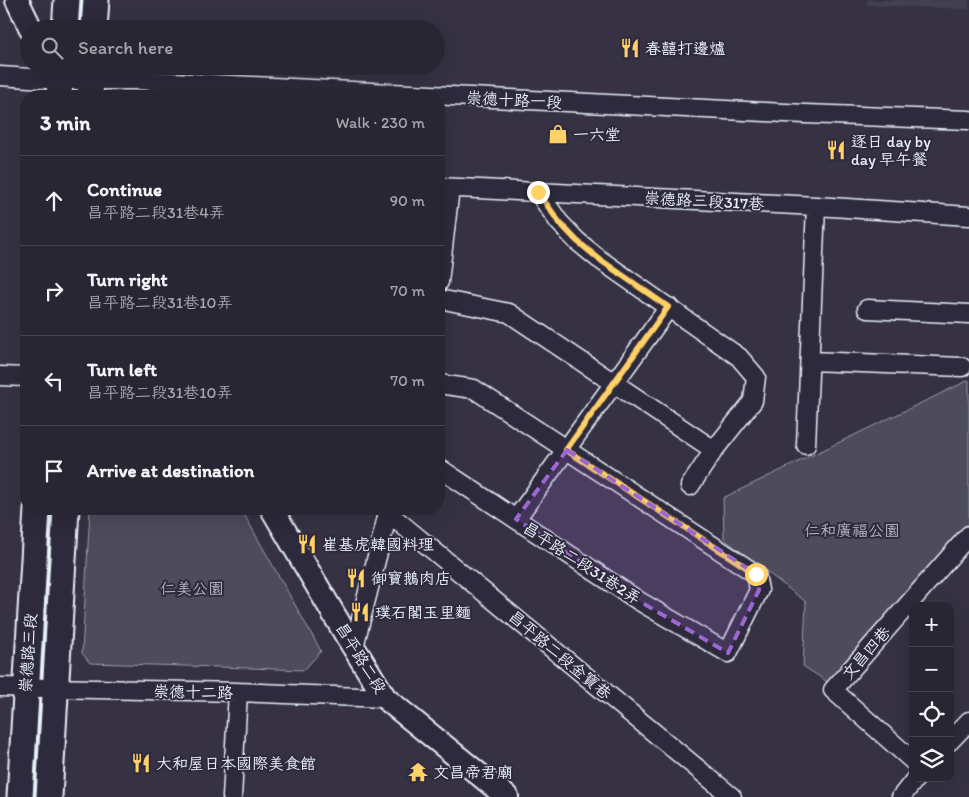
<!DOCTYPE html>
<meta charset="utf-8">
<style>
body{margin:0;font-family:Itim,"LXGW WenKai TC",sans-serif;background:#302e3b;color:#f1f3f6}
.controls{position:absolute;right:15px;bottom:15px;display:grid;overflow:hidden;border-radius:10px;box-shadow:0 5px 20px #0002}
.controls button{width:45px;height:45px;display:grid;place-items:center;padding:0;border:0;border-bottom:1px solid #44434e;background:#282633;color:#f1f3f6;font:25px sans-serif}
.stop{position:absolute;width:15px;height:15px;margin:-11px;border:4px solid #ffd166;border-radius:50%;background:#fff}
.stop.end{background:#ffd166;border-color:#fff;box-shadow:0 1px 5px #0008}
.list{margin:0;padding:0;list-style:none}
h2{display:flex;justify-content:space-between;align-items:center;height:65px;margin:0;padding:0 20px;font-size:21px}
h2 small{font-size:16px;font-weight:400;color:#a5a5ac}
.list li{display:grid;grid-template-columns:32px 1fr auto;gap:15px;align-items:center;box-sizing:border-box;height:90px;padding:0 20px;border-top:1px solid #44434e}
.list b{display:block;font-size:19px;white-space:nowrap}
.list p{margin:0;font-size:16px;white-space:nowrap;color:#a5a5ac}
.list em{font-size:16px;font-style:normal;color:#a5a5ac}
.icon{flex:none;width:28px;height:28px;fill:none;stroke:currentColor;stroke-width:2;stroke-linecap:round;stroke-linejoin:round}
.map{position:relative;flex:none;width:969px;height:797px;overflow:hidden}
.search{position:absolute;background:#282633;box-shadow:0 5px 20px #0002;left:20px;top:20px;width:425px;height:55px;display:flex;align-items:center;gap:12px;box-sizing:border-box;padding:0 18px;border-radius:28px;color:#a5a5ac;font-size:19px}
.panel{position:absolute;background:#282633;box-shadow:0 5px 20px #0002;left:20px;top:90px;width:425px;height:425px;border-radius:20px}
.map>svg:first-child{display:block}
</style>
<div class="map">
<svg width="969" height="797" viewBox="0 0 969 797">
<rect width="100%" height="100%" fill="#363244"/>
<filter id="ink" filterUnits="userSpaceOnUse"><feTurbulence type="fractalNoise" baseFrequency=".02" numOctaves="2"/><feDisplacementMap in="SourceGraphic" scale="10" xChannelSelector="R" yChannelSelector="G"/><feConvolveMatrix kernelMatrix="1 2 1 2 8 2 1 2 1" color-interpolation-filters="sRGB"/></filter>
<g filter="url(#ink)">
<!-- built -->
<path fill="#433f51" d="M867,0H969V9L866,5Z"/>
<!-- green -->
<path fill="#4d4b5c" stroke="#9a9eaa" d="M969,380V525L829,683L803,666L806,602L724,539L723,498Z
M90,509H241L321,651L304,670L250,668L90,663L82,653Z"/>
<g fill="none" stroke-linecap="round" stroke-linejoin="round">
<defs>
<path id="minor" d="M0,76L60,80H135L805,114L969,120
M439,187L816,206L969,216
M538,192L559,222L577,241L599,259L739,357L756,377L753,401L714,450L690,486
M439,282L450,188
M439,299L509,313L714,450
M867,309L969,314
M810,361L962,367
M0,376L26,377
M439,384L474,389L756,574L759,590L728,653L639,601L439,468
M806,445L816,206
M388,513L732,797
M516,519L669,307
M354,647L389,509
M0,687L238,692L385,698
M950,741L969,721
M913,761L833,690L969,535
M232,797L238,692
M901,797L916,778"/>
<path id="tertiary" d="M17,0L31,29
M272,509L346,635L385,698L507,797"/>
<path id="secondary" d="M65,29L67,0
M94,29L96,0
M59,96L61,66
M90,96L92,66
M20,797L37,509
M49,797L66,509"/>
</defs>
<!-- minor casing -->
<use href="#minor" stroke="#e8f1f8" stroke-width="21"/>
<!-- tertiary casing -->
<use href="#tertiary" stroke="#e8f1f8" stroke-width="26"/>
<!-- secondary casing -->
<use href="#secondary" stroke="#e8f1f8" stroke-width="29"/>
<!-- minor -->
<use href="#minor" stroke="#2f2a3d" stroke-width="18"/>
<!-- tertiary -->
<use href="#tertiary" stroke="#2f2a3d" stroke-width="22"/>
<!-- secondary -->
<use href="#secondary" stroke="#2f2a3d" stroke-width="25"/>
</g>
</g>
<g fill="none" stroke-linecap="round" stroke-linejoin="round" filter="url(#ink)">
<!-- route -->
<path stroke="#ffd166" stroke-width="6" d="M538,192L559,222L577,241L599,259L668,307L566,450L756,574"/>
</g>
<!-- marked area -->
<path fill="#9c67d0" fill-opacity="0.2" stroke="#9c67d0" stroke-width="4" stroke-dasharray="10 6" stroke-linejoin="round" d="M567,450L756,574L759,590L728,653L639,601L516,519Z"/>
<!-- icons -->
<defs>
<symbol id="restaurant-bare" viewBox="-9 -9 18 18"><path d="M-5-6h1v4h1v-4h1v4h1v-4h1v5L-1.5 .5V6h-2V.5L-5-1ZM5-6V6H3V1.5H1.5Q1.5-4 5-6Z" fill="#ffd166" stroke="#2f2a3d" stroke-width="2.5" paint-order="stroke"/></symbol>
<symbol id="shop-bare" viewBox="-9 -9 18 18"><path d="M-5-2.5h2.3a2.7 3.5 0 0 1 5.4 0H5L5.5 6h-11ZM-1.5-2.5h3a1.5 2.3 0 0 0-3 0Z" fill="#ffd166" stroke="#2f2a3d" stroke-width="2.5" paint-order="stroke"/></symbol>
<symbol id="temple-bare" viewBox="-9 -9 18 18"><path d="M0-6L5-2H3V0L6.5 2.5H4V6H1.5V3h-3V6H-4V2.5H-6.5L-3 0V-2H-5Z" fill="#ffd166" stroke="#2f2a3d" stroke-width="2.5" paint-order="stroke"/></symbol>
</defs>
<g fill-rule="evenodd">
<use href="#restaurant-bare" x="616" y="34" width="28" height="28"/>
<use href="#shop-bare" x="544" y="120" width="28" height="28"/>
<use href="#restaurant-bare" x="822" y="136" width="28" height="28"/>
<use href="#restaurant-bare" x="293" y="530" width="28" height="28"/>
<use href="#restaurant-bare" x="342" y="564" width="28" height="28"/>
<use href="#restaurant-bare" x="346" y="598" width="28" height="28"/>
<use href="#restaurant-bare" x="127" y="749" width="28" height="28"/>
<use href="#temple-bare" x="404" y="758" width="28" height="28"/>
</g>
<g text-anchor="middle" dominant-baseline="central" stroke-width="4" stroke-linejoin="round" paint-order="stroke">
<!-- poi labels -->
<g font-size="16" fill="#e8f1f8" stroke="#2f2a3d" text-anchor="start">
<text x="645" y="48">春囍打邊爐</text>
<text x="573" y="134">一六堂</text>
<text x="851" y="141">逐日 day by<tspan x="851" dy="18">day 早午餐</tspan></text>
<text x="322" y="544">崔基虎韓國料理</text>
<text x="371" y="578">御寶鵝肉店</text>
<text x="375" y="612">璞石閣玉里麵</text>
<text x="156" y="763">大和屋日本國際美食館</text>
<text x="433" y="772">文昌帝君廟</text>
</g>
<!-- street labels -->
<g font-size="16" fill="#e8f1f8" stroke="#2f2a3d">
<text transform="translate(514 100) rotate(3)">崇德十路一段</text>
<text transform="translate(704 201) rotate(3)">崇德路三段317巷</text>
<text transform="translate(582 563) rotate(33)">昌平路二段31巷2弄</text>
<text transform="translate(28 653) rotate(-86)">崇德路三段</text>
<text transform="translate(866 653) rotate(-49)">文昌四巷</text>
<text transform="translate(560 655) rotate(40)">昌平路二段金寶巷</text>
<text transform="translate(361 658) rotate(58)">昌平路二段</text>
<text transform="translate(193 692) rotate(1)">崇德十二路</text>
</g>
<!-- park labels -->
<g font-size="16" fill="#b2b7c1" stroke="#2f2a3d">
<text x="852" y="530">仁和廣福公園</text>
<text x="192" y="588">仁美公園</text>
</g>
</g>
</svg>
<div class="controls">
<button>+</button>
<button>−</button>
<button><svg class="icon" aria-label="locate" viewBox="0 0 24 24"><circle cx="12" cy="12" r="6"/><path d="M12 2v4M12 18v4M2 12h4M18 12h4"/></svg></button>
<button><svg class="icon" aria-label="layers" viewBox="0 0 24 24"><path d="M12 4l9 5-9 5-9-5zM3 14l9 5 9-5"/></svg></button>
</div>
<div class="stop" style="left:756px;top:574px"></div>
<div class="stop end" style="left:538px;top:192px"></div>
<div class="search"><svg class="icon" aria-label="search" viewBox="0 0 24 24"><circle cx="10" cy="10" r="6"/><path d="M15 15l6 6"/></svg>Search here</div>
<section class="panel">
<h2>3 min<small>Walk · 230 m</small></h2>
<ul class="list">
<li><svg class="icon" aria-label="ahead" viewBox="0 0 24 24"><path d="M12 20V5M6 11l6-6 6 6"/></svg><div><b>Continue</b><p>昌平路二段31巷4弄</p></div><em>90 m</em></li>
<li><svg class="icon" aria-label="right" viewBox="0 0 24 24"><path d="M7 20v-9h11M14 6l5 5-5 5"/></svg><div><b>Turn right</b><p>昌平路二段31巷10弄</p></div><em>70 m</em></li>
<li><svg class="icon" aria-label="left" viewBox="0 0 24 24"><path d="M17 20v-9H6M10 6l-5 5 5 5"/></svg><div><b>Turn left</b><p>昌平路二段31巷10弄</p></div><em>70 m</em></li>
<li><svg class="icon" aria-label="arrive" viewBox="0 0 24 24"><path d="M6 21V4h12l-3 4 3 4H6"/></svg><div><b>Arrive at destination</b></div></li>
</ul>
</section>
</div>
